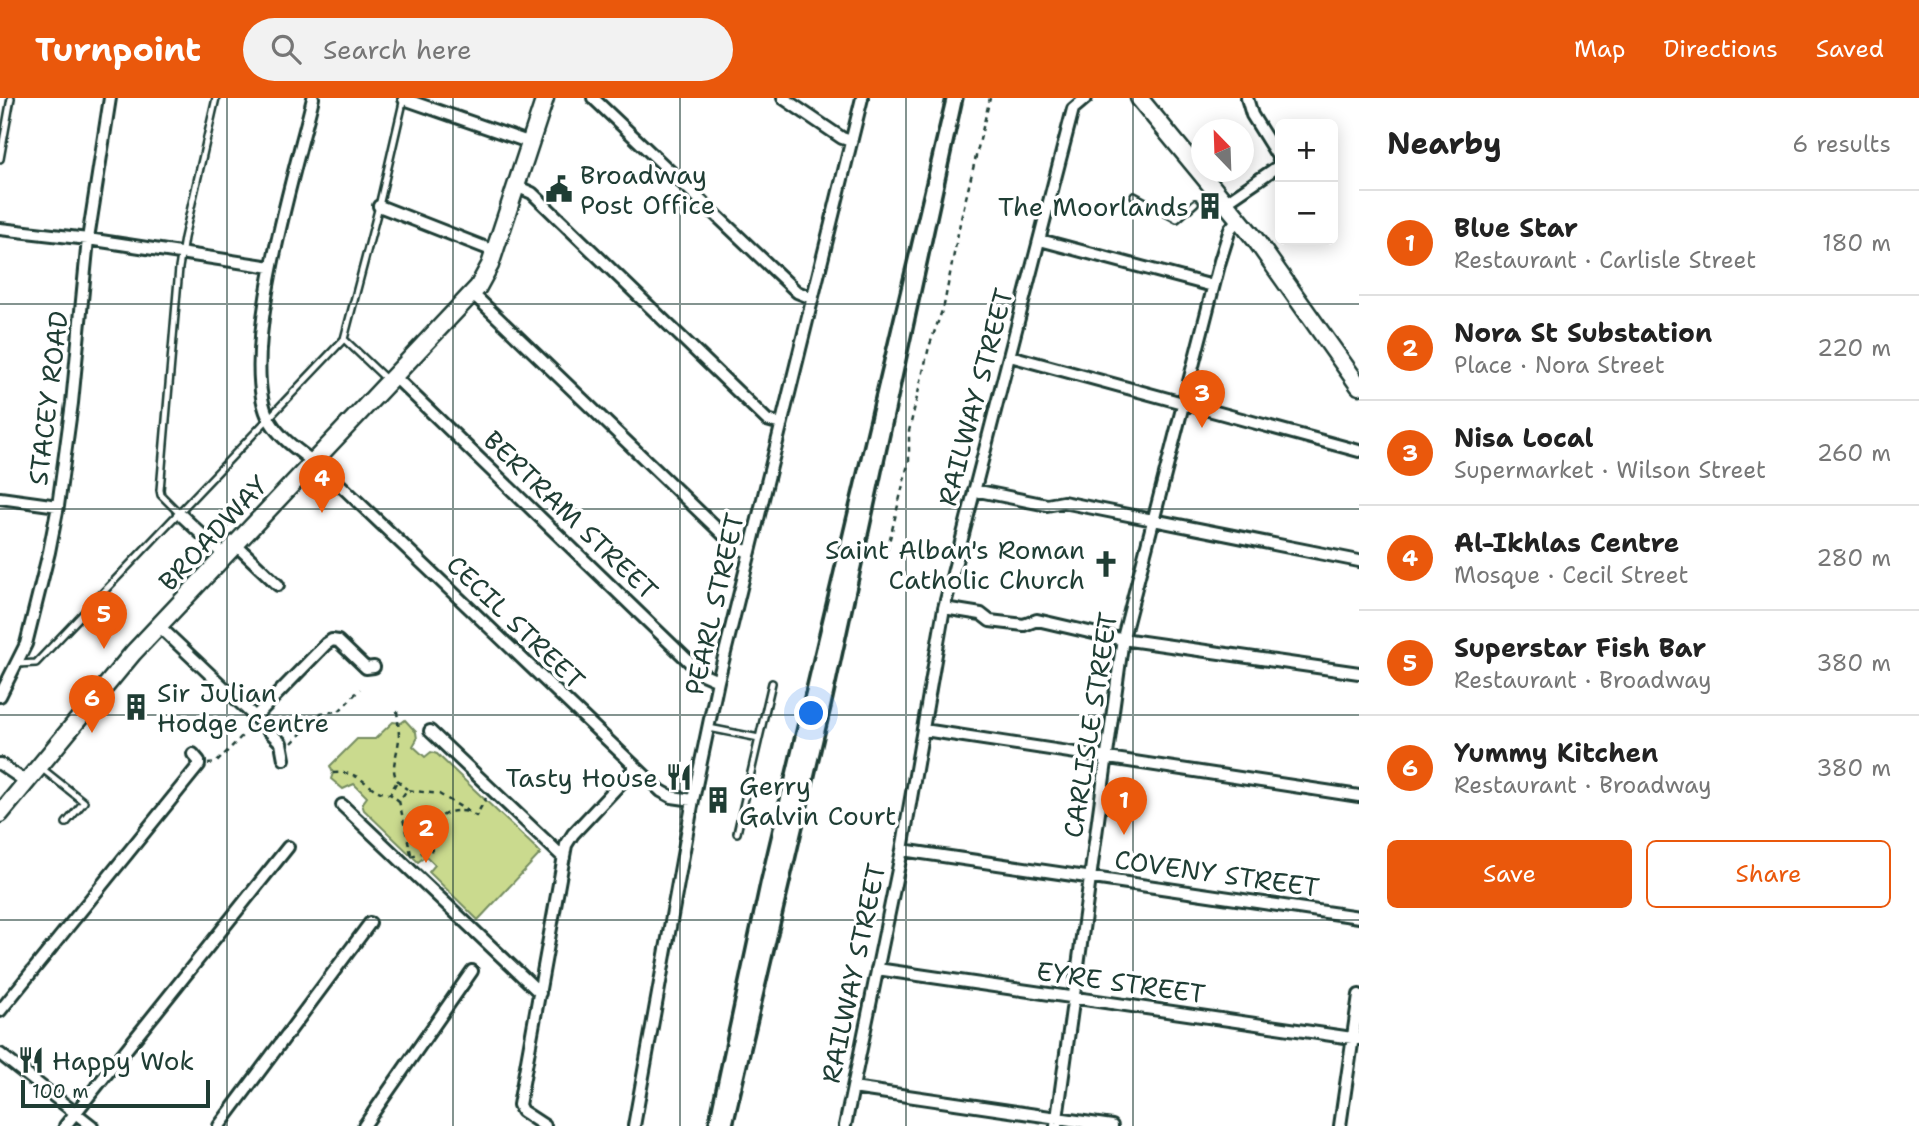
<!DOCTYPE html>
<meta charset="utf-8">
<style>
body{margin:0;font-family:"Shantell Sans",sans-serif;background:#f2f2f2;color:#222}
.controls{position:absolute;right:21px;top:21px;display:grid;overflow:hidden;border-radius:10px;box-shadow:0 4px 18px #0003}
.controls button{width:63px;height:63px;display:grid;place-items:center;padding:0;border:0;border-bottom:2px solid #e0e0e0;background:#fff;color:#222;font:35px sans-serif}
.compass{position:absolute;left:1191px;top:21px;width:63px;height:63px;border-radius:50%;background:#fff;box-shadow:0 4px 18px #0003;rotate:337deg}
.scale{position:absolute;left:21px;bottom:18px;width:189px;box-sizing:border-box;padding-left:7px;border:4px solid #1f3d34;border-top:0;font-size:19px;line-height:24px;white-space:nowrap;color:#1f3d34;-webkit-text-stroke:5px #fff;paint-order:stroke}
.you{position:absolute;left:812px;top:616px;width:24px;height:24px;margin:-18px;border:5px solid #fff;border-radius:50%;background:#1a73e8;box-shadow:0 0 0 10px #1a73e833}
.badge{display:grid;place-items:center;width:46px;height:46px;border-radius:50%;background:#ea580c;color:#fff;font-size:23px;font-weight:700}
.pin{position:absolute;translate:-50% -58px;filter:drop-shadow(0 2px 4px #0008)}
.pin::after{content:'';position:absolute;top:37px;width:24px;height:21px;background:inherit;clip-path:polygon(0 0,100% 0,50% 100%)}
.list{margin:0;padding:0;list-style:none}
h2{display:flex;justify-content:space-between;align-items:center;height:91px;margin:0;padding:0 28px;font-size:30px}
h2 small{font-size:23px;font-weight:400;color:#767676}
.list li{display:grid;grid-template-columns:46px 1fr auto;gap:21px;align-items:center;box-sizing:border-box;height:105px;padding:0 28px;border-top:2px solid #e0e0e0}
.list b{display:block;font-size:26px;white-space:nowrap}
.list p{margin:0;font-size:23px;white-space:nowrap;color:#767676}
.list em{font-size:23px;font-style:normal;color:#767676}
.actions{display:flex;gap:14px;padding:21px 28px}
.actions a{flex:1;padding:16px 0;border:2px solid #ea580c;border-radius:10px;text-align:center;font-size:24px;color:#ea580c}
.actions .main{background:#ea580c;color:#fff}
.icon{flex:none;width:38px;height:38px;fill:none;stroke:currentColor;stroke-width:2;stroke-linecap:round;stroke-linejoin:round}
.map{position:relative;flex:none;width:1359px;height:1028px;overflow:hidden}
header{display:flex;align-items:center;gap:42px;box-sizing:border-box;height:98px;padding:0 35px;background:#ea580c;color:#fff}
header strong{font-size:33px}
nav{display:flex;gap:38px;margin-inline-start:auto;font-size:24px}
.search{width:490px;height:63px;background:#f2f2f2;display:flex;align-items:center;gap:18px;box-sizing:border-box;padding:0 24px;border-radius:38px;color:#767676;font-size:26px}
main{display:flex}
aside{flex:1;background:#fff}
.map>svg:first-child{display:block}
</style>
<header>
<strong>Turnpoint</strong>
<div class="search"><svg class="icon" aria-label="search" viewBox="0 0 24 24"><circle cx="10" cy="10" r="6"/><path d="M15 15l6 6"/></svg>Search here</div>
<nav><a>Map</a><a>Directions</a><a>Saved</a></nav>
</header>
<main>
<div class="map">
<svg width="1359" height="1028" viewBox="0 0 1359 1028">
<rect width="100%" height="100%" fill="#fff"/>
<filter id="ink" filterUnits="userSpaceOnUse"><feTurbulence type="fractalNoise" baseFrequency=".0143" numOctaves="2"/><feDisplacementMap in="SourceGraphic" scale="14" xChannelSelector="R" yChannelSelector="G"/><feConvolveMatrix kernelMatrix="1 2 1 2 8 2 1 2 1" color-interpolation-filters="sRGB"/></filter>
<g filter="url(#ink)">
<!-- green -->
<path fill="#cada8e" stroke="#748c61" stroke-width="2" d="M405,622L416,634L417,641L413,648L425,659L431,654L437,656L541,755L478,822L429,774L435,767L426,758L418,764L364,712L362,706L367,699L354,686L343,691L331,681L333,675L330,668L357,641H375L393,624L401,625Z"/>
<g fill="none" stroke-linecap="round" stroke-linejoin="round">
<defs>
<path id="lane" d="M0,61L11,0
M1134,98L1177,121L1195,105
M344,241L387,282
M179,415L161,397L160,392L179,170L184,140L216,0
M17,566L36,565L344,241L379,108L404,0
M709,630L759,640L737,735
M759,640L772,585
M40,669L84,704L66,725"/>
<path id="street" d="M313,0C297,69 235,263 270,323C284,347 313,361 333,380L661,693L672,699L693,702
M593,0L797,194L812,200
M783,0L842,40L851,43
M1247,0L1252,17L1280,62
M404,1L531,45
M516,88L532,95L767,322L781,326
M1226,104L1280,67
M379,108L494,153
M0,131L88,141L271,169
M1040,142L1213,188
M472,195L736,449L749,454
M1010,258L1359,353
M395,279L702,576L718,583
M974,392L1047,407L1063,404L1359,463
M0,400L58,408
M182,418L225,458
M236,447L278,487
M944,510L981,516L990,523L1024,527L1037,522L1115,540L1359,575
M159,528L255,619
M0,598L26,546L49,454L58,408L72,305L88,141L110,0
M924,632L1359,698
M430,633L564,760
M284,661L281,645L255,619L326,546L332,542L338,543L366,570L374,569
M0,666L28,685
M342,707L540,895
M902,752L1359,819
M877,871L1359,941
M0,913L199,667V663L193,656
M0,956L92,1028
M853,990L1112,1028
M65,1028L288,749
M219,1028L370,825
M364,1028L472,873
M545,1028L522,1013L519,1007L566,747L573,736L635,670
M634,1028L693,702L718,583L862,0
M845,1028L902,752L944,510L1073,11L1086,0
M1056,1028L1123,540L1220,163L1230,131L1239,120
M1340,1028L1359,897"/>
<path id="secondary" d="M1139,0L1255,141L1359,288
M0,716L133,555L478,189L490,167L545,0"/>
</defs>
<!-- lane casing -->
<use href="#lane" stroke="#1f3d34" stroke-width="10"/>
<!-- street casing -->
<use href="#street" stroke="#1f3d34" stroke-width="16"/>
<!-- secondary casing -->
<use href="#secondary" stroke="#1f3d34" stroke-width="21"/>
<!-- path -->
<path stroke="#1f3d34" stroke-width="2.5" stroke-dasharray="5 5" stroke-linecap="butt" d="M885,461L909,362V333L929,249L944,207L960,125L990,0
M397,613C398,623 399,632 399,641C397,663 385,676 407,691
M292,645L321,615L339,613L360,591
M208,666L216,665L242,638
M333,675C365,672 364,693 390,696
M396,685L390,696L399,703
M411,756L399,703L407,692L439,696L476,718L486,700
M411,758L432,752C425,727 443,708 468,714"/>
<!-- lane -->
<use href="#lane" stroke="#fff" stroke-width="5"/>
<!-- street -->
<use href="#street" stroke="#fff" stroke-width="10"/>
<!-- secondary -->
<use href="#secondary" stroke="#fff" stroke-width="16"/>
<!-- rail -->
<path stroke="#1f3d34" stroke-width="3.5" d="M708,1028L760,785L946,0
M733,1028L831,609L963,0"/>
</g>
</g>
<!-- grid -->
<path fill="none" stroke="#1f3d34" stroke-width="2" stroke-opacity="0.55" d="M227,0V1028M453,0V1028M680,0V1028M906,0V1028M1133,0V1028M0,206H1359M0,411H1359M0,617H1359M0,822H1359"/>
<!-- icons -->
<defs>
<symbol id="civic-bare" viewBox="-9 -9 18 18"><path d="M-.6-6.5H3V-4.5H.6V-3L4-1V1h2V6H-6V1h2V-1L-.6-3ZM-1.2 2.5V6h2.4V2.5Z" fill="#1f3d34" stroke="#fff" stroke-width="2.5" paint-order="stroke"/></symbol>
<symbol id="building-bare" viewBox="-9 -9 18 18"><path d="M-4-6H4V6H1V3H-1V6H-4ZM-2.5-4.3h1.7v1.8h-1.7ZM.8-4.3h1.7v1.8H.8ZM-2.5-1h1.7V.8h-1.7ZM.8-1h1.7V.8H.8Z" fill="#1f3d34" stroke="#fff" stroke-width="2.5" paint-order="stroke"/></symbol>
<symbol id="church-bare" viewBox="-9 -9 18 18"><path d="M-1.2-6h2.4v3.5h3.3v2.4h-3.3V6h-2.4V-.1h-3.3v-2.4h3.3Z" fill="#1f3d34" stroke="#fff" stroke-width="2.5" paint-order="stroke"/></symbol>
<symbol id="restaurant-bare" viewBox="-9 -9 18 18"><path d="M-5-6h1v4h1v-4h1v4h1v-4h1v5L-1.5 .5V6h-2V.5L-5-1ZM5-6V6H3V1.5H1.5Q1.5-4 5-6Z" fill="#1f3d34" stroke="#fff" stroke-width="2.5" paint-order="stroke"/></symbol>
</defs>
<g fill-rule="evenodd">
<use href="#civic-bare" x="540" y="72" width="38" height="38"/>
<use href="#building-bare" x="1191" y="89" width="38" height="38"/>
<use href="#church-bare" x="1087" y="447" width="38" height="38"/>
<use href="#building-bare" x="117" y="590" width="38" height="38"/>
<use href="#restaurant-bare" x="660" y="660" width="38" height="38"/>
<use href="#building-bare" x="699" y="683" width="38" height="38"/>
<use href="#restaurant-bare" x="12" y="943" width="38" height="38"/>
</g>
<g text-anchor="middle" dominant-baseline="central" stroke-width="7" stroke-linejoin="round" paint-order="stroke">
<!-- poi labels -->
<g font-size="26" fill="#1f3d34" stroke="#fff" text-anchor="start">
<text x="580" y="76">Broadway<tspan x="580" dy="30">Post Office</tspan></text>
<text x="1189" y="108" text-anchor="end">The Moorlands</text>
<text x="1085" y="451" text-anchor="end">Saint Alban's Roman<tspan x="1085" dy="30">Catholic Church</tspan></text>
<text x="157" y="594">Sir Julian<tspan x="157" dy="30">Hodge Centre</tspan></text>
<text x="658" y="679" text-anchor="end">Tasty House</text>
<text x="739" y="687">Gerry<tspan x="739" dy="30">Galvin Court</tspan></text>
<text x="52" y="962">Happy Wok</text>
</g>
<!-- street labels -->
<g font-size="26" fill="#1f3d34" stroke="#fff">
<text transform="translate(975 299) rotate(-75)">RAILWAY STREET</text>
<text transform="translate(48 300) rotate(-83)">STACEY ROAD</text>
<text transform="translate(571 417) rotate(44)">BERTRAM STREET</text>
<text transform="translate(213 435) rotate(-47)">BROADWAY</text>
<text transform="translate(714 506) rotate(-77)">PEARL STREET</text>
<text transform="translate(516 524) rotate(44)">CECIL STREET</text>
<text transform="translate(1090 627) rotate(-81)">CARLISLE STREET</text>
<text transform="translate(1217 775) rotate(8)">COVENY STREET</text>
<text transform="translate(853 875) rotate(-78)">RAILWAY STREET</text>
<text transform="translate(1121 884) rotate(8)">EYRE STREET</text>
</g>
</g>
</svg>
<div class="controls">
<button>+</button>
<button>−</button>
</div>
<svg class="compass" viewBox="-18 -18 36 36"><path d="M0-13l5 13h-10z" fill="#e53935"/><path d="M0 13l5-13h-10z" fill="#767676"/></svg>
<div class="scale">100 m</div>
<div class="you"></div>
<div class="pin badge" style="left:1124px;top:737px">1</div>
<div class="pin badge" style="left:426px;top:765px">2</div>
<div class="pin badge" style="left:1202px;top:330px">3</div>
<div class="pin badge" style="left:322px;top:415px">4</div>
<div class="pin badge" style="left:104px;top:551px">5</div>
<div class="pin badge" style="left:92px;top:635px">6</div>
</div>
<aside>
<h2>Nearby<small>6 results</small></h2>
<ul class="list">
<li><span class="badge">1</span><div><b>Blue Star</b><p>Restaurant · Carlisle Street</p></div><em>180 m</em></li>
<li><span class="badge">2</span><div><b>Nora St Substation</b><p>Place · Nora Street</p></div><em>220 m</em></li>
<li><span class="badge">3</span><div><b>Nisa Local</b><p>Supermarket · Wilson Street</p></div><em>260 m</em></li>
<li><span class="badge">4</span><div><b>Al-Ikhlas Centre</b><p>Mosque · Cecil Street</p></div><em>280 m</em></li>
<li><span class="badge">5</span><div><b>Superstar Fish Bar</b><p>Restaurant · Broadway</p></div><em>380 m</em></li>
<li><span class="badge">6</span><div><b>Yummy Kitchen</b><p>Restaurant · Broadway</p></div><em>380 m</em></li>
</ul>
<div class="actions"><a class="main">Save</a><a>Share</a></div>
</aside>
</main>
